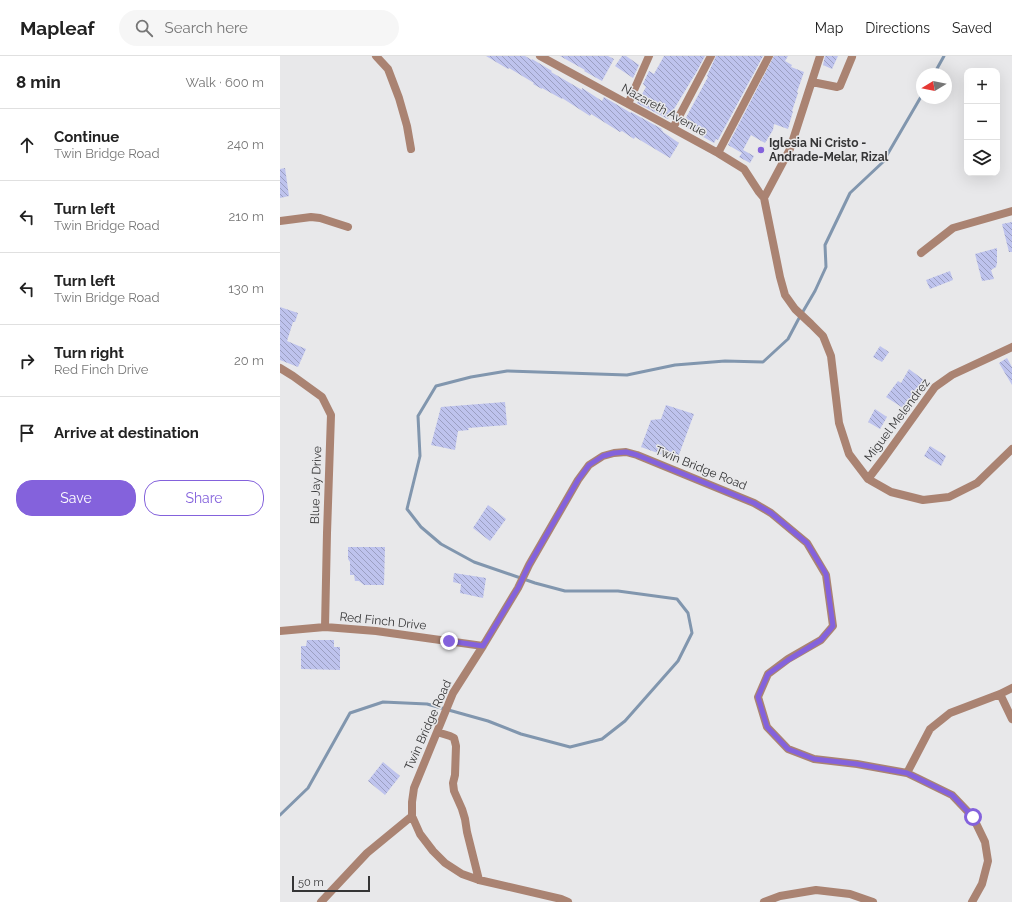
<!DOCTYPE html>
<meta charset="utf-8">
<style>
body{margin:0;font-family:Raleway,sans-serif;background:#f6f6f6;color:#222}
.controls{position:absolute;right:12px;top:12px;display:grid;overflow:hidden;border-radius:8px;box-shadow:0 4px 16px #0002}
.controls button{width:36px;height:36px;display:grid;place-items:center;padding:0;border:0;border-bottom:1px solid #e0e0e0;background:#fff;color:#222;font:20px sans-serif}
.compass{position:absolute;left:636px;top:12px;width:36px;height:36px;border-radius:50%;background:#fff;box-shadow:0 4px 16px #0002;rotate:260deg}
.scale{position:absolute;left:12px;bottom:10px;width:78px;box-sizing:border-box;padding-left:4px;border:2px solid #353536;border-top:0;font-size:11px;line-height:14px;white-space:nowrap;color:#353536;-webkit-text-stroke:3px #e8e8ea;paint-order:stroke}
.stop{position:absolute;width:12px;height:12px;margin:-9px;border:3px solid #8462dc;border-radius:50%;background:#fff}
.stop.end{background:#8462dc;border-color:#fff;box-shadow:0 1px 4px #0008}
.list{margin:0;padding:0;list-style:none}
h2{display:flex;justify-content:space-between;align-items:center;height:52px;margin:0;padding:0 16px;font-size:17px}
h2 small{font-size:13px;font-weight:400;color:#767676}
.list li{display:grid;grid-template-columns:26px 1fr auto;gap:12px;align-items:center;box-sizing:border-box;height:72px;padding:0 16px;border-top:1px solid #e0e0e0}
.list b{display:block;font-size:15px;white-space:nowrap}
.list p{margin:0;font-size:13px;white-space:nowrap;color:#767676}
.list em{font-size:13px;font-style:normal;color:#767676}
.actions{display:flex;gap:8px;padding:12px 16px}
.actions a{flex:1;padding:9px 0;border:1px solid #8462dc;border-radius:16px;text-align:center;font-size:14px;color:#8462dc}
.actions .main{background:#8462dc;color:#fff}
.icon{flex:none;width:22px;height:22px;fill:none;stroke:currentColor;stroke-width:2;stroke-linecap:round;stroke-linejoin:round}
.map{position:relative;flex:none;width:732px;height:846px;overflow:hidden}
header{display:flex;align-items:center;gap:24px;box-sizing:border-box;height:56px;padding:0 20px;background:#fff;border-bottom:1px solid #e0e0e0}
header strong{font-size:19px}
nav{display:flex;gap:22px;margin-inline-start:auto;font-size:14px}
.search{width:280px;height:36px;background:#f6f6f6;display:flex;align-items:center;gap:10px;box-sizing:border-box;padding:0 14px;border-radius:22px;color:#767676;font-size:15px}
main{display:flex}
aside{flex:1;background:#fff}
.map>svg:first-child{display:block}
</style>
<header>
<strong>Mapleaf</strong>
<div class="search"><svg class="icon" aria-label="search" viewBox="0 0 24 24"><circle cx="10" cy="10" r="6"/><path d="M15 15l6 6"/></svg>Search here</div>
<nav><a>Map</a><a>Directions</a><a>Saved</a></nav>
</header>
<main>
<aside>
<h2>8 min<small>Walk · 600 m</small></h2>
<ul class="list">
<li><svg class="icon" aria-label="ahead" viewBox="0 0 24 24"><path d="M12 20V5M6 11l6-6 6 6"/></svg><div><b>Continue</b><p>Twin Bridge Road</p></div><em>240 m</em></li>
<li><svg class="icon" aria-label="left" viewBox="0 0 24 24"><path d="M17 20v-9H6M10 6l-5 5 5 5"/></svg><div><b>Turn left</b><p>Twin Bridge Road</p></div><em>210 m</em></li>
<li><svg class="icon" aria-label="left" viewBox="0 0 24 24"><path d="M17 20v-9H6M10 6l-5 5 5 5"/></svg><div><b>Turn left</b><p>Twin Bridge Road</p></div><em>130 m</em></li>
<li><svg class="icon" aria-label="right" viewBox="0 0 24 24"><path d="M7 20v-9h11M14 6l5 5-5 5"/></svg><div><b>Turn right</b><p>Red Finch Drive</p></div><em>20 m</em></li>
<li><svg class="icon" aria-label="arrive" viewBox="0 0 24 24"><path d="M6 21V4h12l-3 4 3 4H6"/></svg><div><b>Arrive at destination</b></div></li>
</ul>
<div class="actions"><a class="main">Save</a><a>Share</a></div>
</aside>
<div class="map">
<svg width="732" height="846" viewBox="0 0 732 846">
<defs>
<pattern id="building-back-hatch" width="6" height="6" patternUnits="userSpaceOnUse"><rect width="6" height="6" fill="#bec3ed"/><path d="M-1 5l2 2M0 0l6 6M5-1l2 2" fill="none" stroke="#9b9fc1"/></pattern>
</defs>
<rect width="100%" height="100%" fill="#e8e8ea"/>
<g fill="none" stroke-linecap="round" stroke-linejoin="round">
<!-- stream -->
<path stroke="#8196ae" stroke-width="3" d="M654,18L664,0
M0,759L28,732L70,657L103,646L147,648L208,665L241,678L290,691L322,683L345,665L398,605L412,577L408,557L397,543L338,535H285L255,527L194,506L161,488L141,471L127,453L140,400L138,360L156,330L191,321L227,315L347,319L395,309L445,305L483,306L508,283L518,264L535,235L546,211L545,189L570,137L603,106L642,39"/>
</g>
<!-- building -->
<path fill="url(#building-back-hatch)" d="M206,0H245L252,4V3L272,15L271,16L302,34V32L322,45L324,41L351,57V56L382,73L381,74L383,75V76L399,87L390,102L355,81L354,83L342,75L340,76L311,58L310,60L282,42V43L262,32V33L253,28L254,27L229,12L228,13Z
M280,0H328L334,3L322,25L304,15L305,14Z
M342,0H346L359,9L353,22L335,10Z
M384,0H425L417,15L388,63L357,47L366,31L363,28L369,15L374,18Z
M436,0H483L438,84L436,83L434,87L402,69L428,21L427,20Z
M494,0H508L505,5L512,9L511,11L524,16L517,36L518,37L512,55H513L508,73L494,68L493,74L485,87L471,79L463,94L474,100L470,107L459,101L462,97L448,89Z
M545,0H558L552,13L543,9Z
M5,112L9,140L0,142V113Z
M732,166V196H729L722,168Z
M717,192V207L716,211L711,214L714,223L702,225L695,198Z
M670,215L673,224L650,233L646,224Z
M0,251L18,257L15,266H13L7,285L26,293L18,311L0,304Z
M600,290L609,296L602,306L593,301Z
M727,302L732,311V329L719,307Z
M629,313L645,325L639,334L637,332L623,352L606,341L618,325L621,327Z
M225,346L227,369L188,372L189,374L178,375L175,394L151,389L161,351Z
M386,349L414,358L397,404L361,391L371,364L381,363Z
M595,353L607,361L600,373L588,366Z
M650,390L666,400L661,410L644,400Z
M208,449L226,463L210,485L193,472Z
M68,491H105L104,529H84L79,525H75L74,519H70V506L68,503Z
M174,517L206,522L203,542L180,537L181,528L173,526Z
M27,584H54V591H60V614L21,613V590H26Z
M103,706L120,720L105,739L88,725Z"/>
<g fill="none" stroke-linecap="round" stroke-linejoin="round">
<!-- street -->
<path stroke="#aa8372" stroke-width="8" d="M96,0L108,13L119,42L127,70L131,93
M260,0L438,97L464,113L479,136L484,142L500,221L505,239L515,253L531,268L543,280L551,300L559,367L569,398L588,423L611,436L643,444L669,441L697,427L732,393
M532,26L557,31L560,30L572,1
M348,48L369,0
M393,72L431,0
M438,97L489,0
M484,142L510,93L540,0
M0,165L31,161L40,162L68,171
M641,197L673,172L732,155
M0,312L13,320L42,341L51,359L47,477L45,571
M588,423L604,402L655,331L672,319L732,291
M0,575L45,571L96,575L203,590
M720,638L732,663
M157,676L170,680L174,682L176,690L175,719L173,727L174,735L182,753L185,763L187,776L199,824
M627,717L650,673L670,657L720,638L732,632
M41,846L87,797L132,760
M288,846L281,843L199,824L182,818L165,807L153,795L140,778L132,760V746L134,732L173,637L203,590L238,532L249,509L298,424L309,409L323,400L334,397L346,396L357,399L474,447L491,457L527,487L546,519L553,570L541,584L508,603L488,618L478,641L487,671L508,693L534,703L577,708L627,717L672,739L693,761L705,786L708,805L702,828L692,846
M484,846L500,840L536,834L570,838L593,846"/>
</g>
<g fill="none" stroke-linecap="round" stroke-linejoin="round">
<!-- route -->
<path stroke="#8462dc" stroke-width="5" d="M169,585L203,590L238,532L249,509L275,464L298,424L309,409L323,400L334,397L346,396L357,399L474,447L491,457L527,487L546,518L553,570L541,584L508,604L488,618L478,641L487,671L508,693L534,703L577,708L627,717L672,739L693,761"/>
</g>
<!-- markers -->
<circle fill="#8462dc" stroke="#e8e8ea" stroke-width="1.5" cx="481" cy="94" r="4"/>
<g text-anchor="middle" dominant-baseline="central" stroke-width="3" stroke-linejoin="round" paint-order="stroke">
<!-- street labels -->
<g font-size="12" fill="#353536" stroke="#e8e8ea">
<text transform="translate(384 54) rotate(29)">Nazareth Avenue</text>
<text transform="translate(617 364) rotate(-53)">Miguel Melendrez</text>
<text transform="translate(421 412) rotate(22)">Twin Bridge Road</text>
<text transform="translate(36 429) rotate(-88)">Blue Jay Drive</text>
<text transform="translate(103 565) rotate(6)">Red Finch Drive</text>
<text transform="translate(148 669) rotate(-66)">Twin Bridge Road</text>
</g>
<!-- poi labels -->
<g font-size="12" font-weight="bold" fill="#353536" stroke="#e8e8ea" text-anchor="start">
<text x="489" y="87">Iglesia Ni Cristo -<tspan x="489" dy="14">Andrade-Melar, Rizal</tspan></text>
</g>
</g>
</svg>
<div class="controls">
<button>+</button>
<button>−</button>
<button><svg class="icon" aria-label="layers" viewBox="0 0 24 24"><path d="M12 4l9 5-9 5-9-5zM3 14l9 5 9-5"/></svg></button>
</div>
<svg class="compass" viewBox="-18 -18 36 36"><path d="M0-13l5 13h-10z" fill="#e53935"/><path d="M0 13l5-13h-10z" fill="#767676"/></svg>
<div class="scale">50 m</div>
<div class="stop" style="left:693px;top:761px"></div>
<div class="stop end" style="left:169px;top:585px"></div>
</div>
</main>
